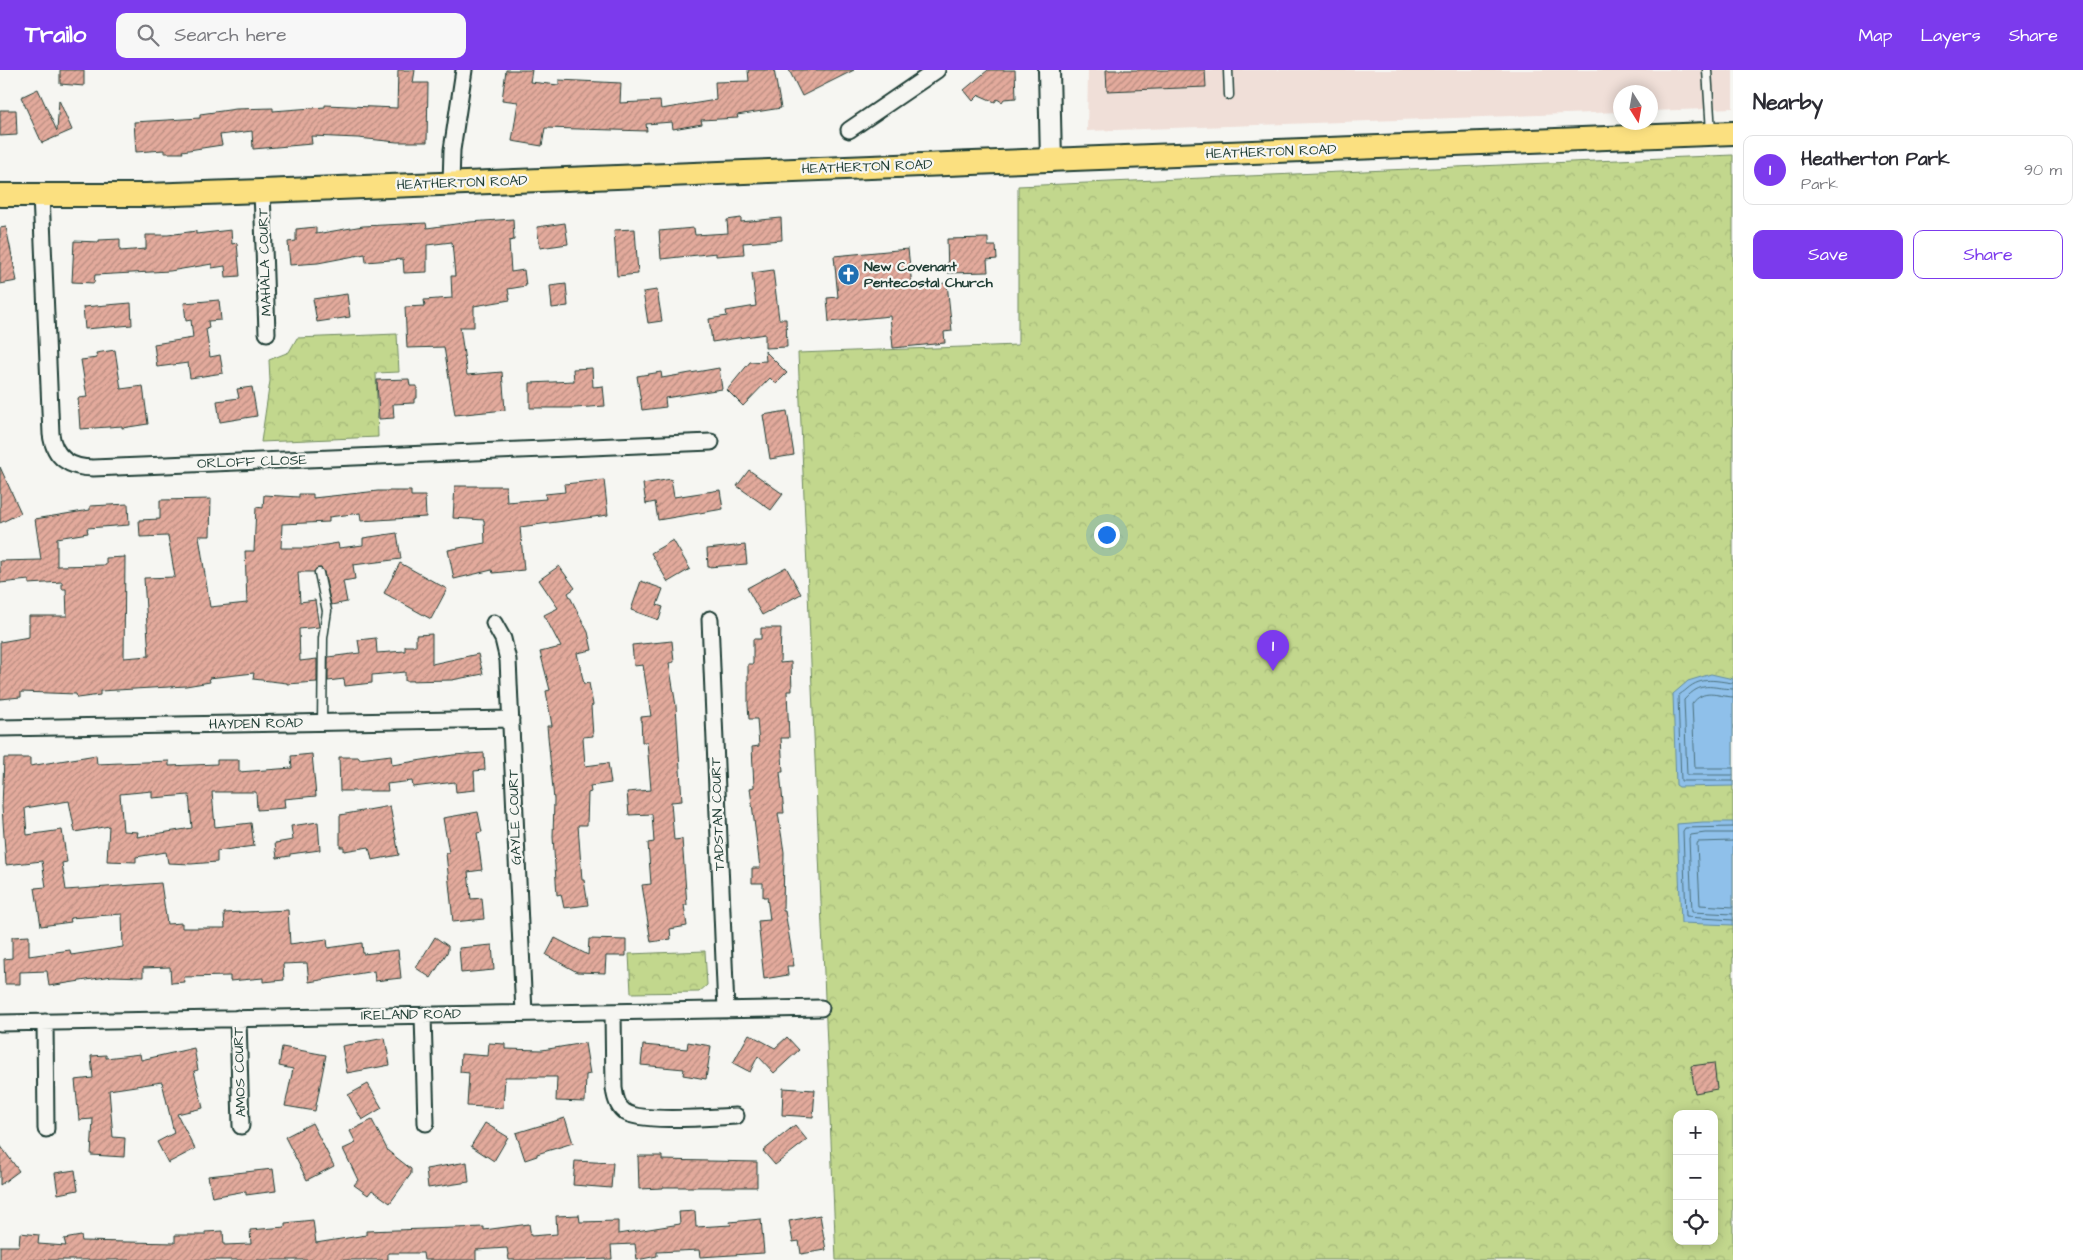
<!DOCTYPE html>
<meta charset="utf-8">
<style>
body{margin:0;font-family:"Architects Daughter",sans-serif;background:#f7f7f7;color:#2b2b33}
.controls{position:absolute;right:15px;bottom:15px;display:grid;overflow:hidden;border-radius:10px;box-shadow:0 2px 12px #0003}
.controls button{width:45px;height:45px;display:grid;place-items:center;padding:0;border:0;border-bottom:1px solid #e1e1e2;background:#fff;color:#2b2b33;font:25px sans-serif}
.compass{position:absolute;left:1613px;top:15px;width:45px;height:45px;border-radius:50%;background:#fff;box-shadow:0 2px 12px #0003;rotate:169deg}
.you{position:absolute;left:1106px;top:464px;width:18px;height:18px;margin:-12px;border:4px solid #fff;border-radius:50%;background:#1a73e8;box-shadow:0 0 0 8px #1a73e833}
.badge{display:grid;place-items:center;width:32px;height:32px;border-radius:50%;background:#7c3aed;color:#fff;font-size:16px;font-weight:700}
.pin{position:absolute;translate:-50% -41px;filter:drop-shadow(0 1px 2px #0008)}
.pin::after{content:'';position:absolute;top:26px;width:18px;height:15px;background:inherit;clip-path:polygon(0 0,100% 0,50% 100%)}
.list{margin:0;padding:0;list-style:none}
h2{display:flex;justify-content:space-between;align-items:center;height:65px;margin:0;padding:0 20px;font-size:21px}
h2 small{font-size:16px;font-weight:400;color:#7c7c81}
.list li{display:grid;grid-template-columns:32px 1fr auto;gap:15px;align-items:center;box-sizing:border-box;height:70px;margin:0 10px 10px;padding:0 10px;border:1px solid #e1e1e2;border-radius:10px}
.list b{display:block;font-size:19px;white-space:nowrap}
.list p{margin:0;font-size:16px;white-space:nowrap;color:#7c7c81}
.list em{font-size:16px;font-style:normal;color:#7c7c81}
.actions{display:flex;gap:10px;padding:15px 20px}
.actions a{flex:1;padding:11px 0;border:1px solid #7c3aed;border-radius:10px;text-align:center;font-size:18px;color:#7c3aed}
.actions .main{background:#7c3aed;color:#fff}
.icon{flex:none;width:28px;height:28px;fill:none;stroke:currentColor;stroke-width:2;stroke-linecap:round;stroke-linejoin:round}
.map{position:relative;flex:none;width:1733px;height:1190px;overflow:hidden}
header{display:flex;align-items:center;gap:30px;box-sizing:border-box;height:70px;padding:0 25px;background:#7c3aed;color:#fff}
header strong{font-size:24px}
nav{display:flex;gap:28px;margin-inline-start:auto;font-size:18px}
.search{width:350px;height:45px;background:#f7f7f7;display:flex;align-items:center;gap:12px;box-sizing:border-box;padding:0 18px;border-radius:10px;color:#7c7c81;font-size:19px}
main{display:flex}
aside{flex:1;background:#fff}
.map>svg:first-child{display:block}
</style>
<header>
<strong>Trailo</strong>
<div class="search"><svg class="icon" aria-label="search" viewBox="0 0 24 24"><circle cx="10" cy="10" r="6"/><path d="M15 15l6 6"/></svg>Search here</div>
<nav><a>Map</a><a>Layers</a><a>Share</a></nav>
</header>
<main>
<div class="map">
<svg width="1733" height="1190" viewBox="0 0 1733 1190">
<defs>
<pattern id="forest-crowns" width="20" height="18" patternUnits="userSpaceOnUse" patternTransform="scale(1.25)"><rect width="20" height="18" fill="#c2d78d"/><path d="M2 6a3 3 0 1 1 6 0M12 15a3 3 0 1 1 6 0" fill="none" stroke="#a6b97a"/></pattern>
<pattern id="building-hatch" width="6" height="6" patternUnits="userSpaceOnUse" patternTransform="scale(1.25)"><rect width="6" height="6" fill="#e3aa9c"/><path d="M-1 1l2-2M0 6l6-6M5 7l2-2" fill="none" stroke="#b78c80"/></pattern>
</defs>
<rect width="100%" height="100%" fill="#f6f6f2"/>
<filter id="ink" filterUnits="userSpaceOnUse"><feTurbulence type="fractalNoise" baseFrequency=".02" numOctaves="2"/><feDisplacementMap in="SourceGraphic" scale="10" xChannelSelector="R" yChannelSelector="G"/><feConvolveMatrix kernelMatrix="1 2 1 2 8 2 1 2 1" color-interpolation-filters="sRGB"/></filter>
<g filter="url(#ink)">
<!-- built -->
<path fill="#f0dfd8" d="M1088,0H1733V38L1651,41L1650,22H1620V42L1087,61Z"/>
<!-- forest -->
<path fill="url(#forest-crowns)" stroke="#708a60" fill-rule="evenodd" d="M1733,85V1190H836L798,283L1018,275V116ZM1677,1044H1714V1171H1677Z
M397,264L399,302L376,303L378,367L261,372L270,311L269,290L289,282L297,268Z
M705,881L707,915L699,922L631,923L629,884Z"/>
<!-- water -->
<path fill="#8fc0ea" stroke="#628ca1" d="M1711,604L1733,609V716L1679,717L1676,715L1673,624L1688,611Z
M1703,752H1733V855L1681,853L1677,754Z"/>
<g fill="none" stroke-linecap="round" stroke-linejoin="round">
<!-- shore -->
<path stroke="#4c717d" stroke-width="1" d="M1733,613C1716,611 1702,606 1687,619C1684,622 1681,623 1678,626L1681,711H1733
M1733,619C1710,618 1702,610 1684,630L1687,705H1733
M1733,627C1716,626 1704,618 1692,634L1695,698H1733
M1733,757L1685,758L1683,761L1686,847L1733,850
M1733,763H1705L1691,765L1689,768L1692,842L1733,844
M1733,771L1698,772L1697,774L1700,835L1733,837"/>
</g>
<!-- building -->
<path fill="url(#building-hatch)" stroke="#1f3d34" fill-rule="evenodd" d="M60,0H84V16L60,14Z
M398,0H415L413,13H428L427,72H397L358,68L311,66L312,74L253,79L252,61L220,65L222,75L182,81L183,83H164V80L136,82L134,52L200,48V44L236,39L273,38V41L325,37V35L397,38Z
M506,0H532L530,12L559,15V10L621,13L620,33L660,31L661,39L716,30L715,12L749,11L748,0H774L781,38L737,45L738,48L701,50L702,54L673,59L672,52L646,54L647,61L545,58L542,76L512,71L518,32L502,30Z
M789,0H854L802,26Z
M988,0H1015L1016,28L1004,29L1002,32L997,29L995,32L979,25L973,31L964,20Z
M1106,0H1205L1206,17L1107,21Z
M38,19L57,61L59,30L72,60L42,73L21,27Z
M0,40H16L17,65L0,66Z
M741,148V152L781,148L782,170L743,173L744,184L716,186V183L661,189L659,161L694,158L695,165L728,163L727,150Z
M513,149L514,170L509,171L511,202L524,200L526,216L508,219L510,230L474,236V257H460L467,305L502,302L505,340L455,345L444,277L407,278L405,237L425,236L424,230L452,228L451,206H455L452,172L427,175V202L404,203L403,189L366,192L365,184L318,193L290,195L288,172L296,171V159L316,157V164L363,156L426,153L427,158L470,152Z
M565,153L568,174L540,178L537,157Z
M6,157L17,211L0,214V158Z
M635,159L638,204L617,206L614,160Z
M231,160L232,174L237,173L240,206L226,207L225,196L212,198V194L170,201L95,205L94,213L72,212L74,171L99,172V170L120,169V181L146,179V165H168L196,161V164Z
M988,168V176H996L997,189L987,190L988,202L948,203L947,169Z
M908,179L912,216L947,213L952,261L944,262L945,273L893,278L890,246L829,252L827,228L838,227L834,186Z
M773,200L779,249H786L787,277L765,278V264L712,272L709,249L727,246L726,241L756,236L752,203Z
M566,214L568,236L552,238L550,216Z
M657,220L662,251L648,253L643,222Z
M347,224L350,247L317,252L313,229Z
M219,230L221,250L208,251L209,258L206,259L210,287L220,285L223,303L190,308L188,293L157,297L154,274L193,268L191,250L186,251L184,233Z
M131,233L132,255L85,259L83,237Z
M115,280L121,319L143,316L148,354L122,358V356L80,359L78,328L87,327L81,290L97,288L96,283Z
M765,281L787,303L776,314L770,308L743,336L727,320L750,292L766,291Z
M592,298L593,317L603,316L605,336L575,338H530V313L574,311L573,299Z
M719,298L722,319L665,328L666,337L642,340L637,306L661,302L662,308Z
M409,309L410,316H417V328L414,329V333L393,334L394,348L379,349L377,310Z
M252,317L257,346L220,352L217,331L239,328L237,319Z
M787,341L794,385L770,389L763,345Z
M0,397L21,443L0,453Z
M749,400L783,424L771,440L737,416Z
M671,409L674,427L720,420L723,439L658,450L655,432L646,434L643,414Z
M604,410L608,445L520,457L524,500L493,503L492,500L454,509L448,480L485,473L484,450L453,448L455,416H506L507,432L546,429L545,424L565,422L564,414Z
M378,421H411V426H425L426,447L361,451L360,443L329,447V452L282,454L281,478H308L338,473L339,478L363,475V468L397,463L401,489L353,495L355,509L343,511L347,532L331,535L324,502L321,498L316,499L314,502H298L300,532L315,530L319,557L299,559L300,591L317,589V612L287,614V613L253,609L254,603L209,608L210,612L186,616L100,621V625L77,628L76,624L21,622V627L0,629V572L29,567V546H67L66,519H62V512L29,514V510L0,513V491L41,490L35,449L90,440V436L128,434L129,455L87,458L88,463L57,468V496L106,495V488L125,487L124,588L149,586L144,508L175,507L168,466L140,467L139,450L160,449V430L211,429L210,466H199L210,537L247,533L245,481H254L256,437L263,438L264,425L299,427V424H313V428Z
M673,470L690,499L668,512L651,483Z
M745,475L747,494L708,497L707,479Z
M400,493L447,519L431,549L384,523Z
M559,496L575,518L568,523L588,562L592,580L577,583L584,614L589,613L593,635L591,636L593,666L583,667L585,696L608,693L611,713L590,716L591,722L588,723L587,755H578L582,810H584L588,835L564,838L561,824L557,825L553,767L554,730L547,656H552L546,621L550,620L540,582L561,577L544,545L558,538L539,510Z
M786,497L801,524L762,545L747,518Z
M641,511L663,519L657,535L663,537L659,550L631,540Z
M761,558H781L780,593L791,592L792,621H787L789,668H781L783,702H780L784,743H778L784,782L783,841H785L794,896H787L788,905L764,909L758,851L770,850L767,827H763V813H752V798H760L750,718L754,717L752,677L759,676L757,649H749L748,635V594H753V569H761Z
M432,564V594L478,584L483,604L452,610L405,611V602L372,605V613L345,616L344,609L328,611V587L360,583L358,570L376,568L377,583L405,581V576H416V565Z
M672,571L674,592L669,593L676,636L682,731L671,732L674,770L682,769L687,835H684L687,856L670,859L671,869L651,872L642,815L651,814L648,773L654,772L652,744L629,745L627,722L651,720L647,672H642L641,647L651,646L643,595L634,596L632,575Z
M484,683L485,700L474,701L475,720L456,722L455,712L413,717L412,711L387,714L388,721H340L339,687H359V689L391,685L392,695L453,685Z
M312,684L316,726L284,729L285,738L257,740L256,722H212L215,757L251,753L254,776L217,781V792L191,794L168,793L166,782L136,787V792L107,791L109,756L75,762L69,731L25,738L27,765L62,760L67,792L62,793L66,820L161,813L167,854L182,853V858H225L224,843L288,840L290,874L327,869L328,878L362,873L363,884L398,880L401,908L375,911L374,901L309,912L307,893L283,894L284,910L263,912V908L230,911V906L184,907L185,912L171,913L170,897L143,898V907L112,906L49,916L47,901L20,902V914H5L4,889L12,888V867L29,866V886L70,880L71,885L123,877L122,844L70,848L71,852L41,856L35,818L46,817L42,791L6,795L2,737L4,688H30V696L96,685L97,694L169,691V696L217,694V690H239V702L292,698L291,686ZM152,721V728L189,725L192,758L137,767L138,762L123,761L120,724Z
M390,736L399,785L372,790L369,777L344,781V777H340V745Z
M478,742L482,762L477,763L482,800L468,802L471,829L482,828L484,849L453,852L446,783H449L443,748Z
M318,752L320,780L290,784V786L277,788L275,773L293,770L291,756Z
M435,867L448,876V881L431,908L416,898Z
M555,868L588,885L589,869L626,870V886H606L605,903L577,902L546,885Z
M492,875L494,900L461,903L459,878Z
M749,964L775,978L787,967L799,980L774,1003L758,986L750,1002L733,993Z
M385,968L390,995L347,1003L342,976Z
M688,972L711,976L706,1009L683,1005L684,999L641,995L643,975L687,979Z
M489,973L505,974V979L542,980L585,973L590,1004L586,1005L585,1032L556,1031L557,1007H505L503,1038L467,1036L469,1003L460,1002L461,984L488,986Z
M282,977L326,985L315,1041L285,1036L293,999L279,996Z
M194,978L198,1000L194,1001L203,1038L177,1044L195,1079L168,1093L157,1072L174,1063L162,1012L109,1020L113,1067L125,1068L124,1087L91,1085L93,1049L79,1050L75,1010L93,1008L91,986L106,985V988L140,984L141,990Z
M1714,993L1717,1019L1695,1023L1691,996Z
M368,1014L382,1038L362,1050L348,1025Z
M783,1018L815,1020L813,1047L782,1045Z
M565,1048L573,1073L537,1084V1086L525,1090L516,1063Z
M372,1050L388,1081L411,1099V1104L390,1133L372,1120L368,1125L354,1115L358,1110L343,1079L356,1073L350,1061Z
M312,1053L334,1096L307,1110L285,1067Z
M485,1053L508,1067L494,1091L471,1076Z
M795,1055L807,1070L775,1095L763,1081Z
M0,1075L19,1101L0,1115Z
M638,1086H662V1090L757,1092V1117H663V1118L639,1119Z
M575,1091L613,1093L611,1118L573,1115Z
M467,1092L469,1112L428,1118L426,1099Z
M273,1099L276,1121L246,1125V1121L212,1127L208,1106Z
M75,1100L78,1120L58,1124L55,1103Z
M695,1141L696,1157L731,1155L730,1152L761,1149L764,1183L700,1187L699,1180L657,1182V1186L637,1190L635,1174L611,1175L612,1189L569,1190H509L507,1178L476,1180V1190H424L423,1183H388V1190H0V1176H19L20,1163L39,1165L38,1174L66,1176L64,1169L81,1166L82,1171L175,1173V1165H205V1162L223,1161L224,1175L251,1174L250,1160L285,1157V1153L313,1150L316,1173L366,1165V1161L484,1157V1160L529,1154L531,1166L557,1164L556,1146L579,1145L580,1152L618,1151V1164L680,1154L679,1142Z
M820,1145L826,1180L801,1184L799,1171L793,1172L789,1151Z"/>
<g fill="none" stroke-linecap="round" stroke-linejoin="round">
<defs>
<path id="service" d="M1228,0L1229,25
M1707,0L1711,62
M319,503L327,541L323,568L322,652"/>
<path id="minor" d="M849,60L937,0
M451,114L452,80L464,0
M262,121L267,263
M41,125L51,364C54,388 70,398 93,398L711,372
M710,549L726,940
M494,553L503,569L508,590L524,943
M0,658L511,649
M613,942L614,1018C615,1027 617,1037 625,1042C641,1053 713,1047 736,1046
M423,945L426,1053
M238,948L241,1056
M45,952L46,1059
M0,953L821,938"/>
<path id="secondary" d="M1049,0L1051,91"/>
<path id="primary" d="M0,125H146L262,121L1733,63"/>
</defs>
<!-- service casing -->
<use href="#service" stroke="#1f3d34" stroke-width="11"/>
<!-- minor casing -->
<use href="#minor" stroke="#1f3d34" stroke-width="19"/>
<!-- secondary casing -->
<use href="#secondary" stroke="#1f3d34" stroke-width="24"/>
<!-- primary casing -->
<use href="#primary" stroke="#1f3d34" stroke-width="26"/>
<!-- service -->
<use href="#service" stroke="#f6f6f2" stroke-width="8"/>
<!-- minor -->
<use href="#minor" stroke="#f6f6f2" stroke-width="15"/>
<!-- secondary -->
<use href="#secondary" stroke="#f6f6f2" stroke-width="20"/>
<!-- primary -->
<use href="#primary" stroke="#fbe080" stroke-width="22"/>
</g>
</g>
<!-- icons -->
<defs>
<symbol id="church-disc" viewBox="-11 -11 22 22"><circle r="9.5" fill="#1f6fb2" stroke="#f6f6f2"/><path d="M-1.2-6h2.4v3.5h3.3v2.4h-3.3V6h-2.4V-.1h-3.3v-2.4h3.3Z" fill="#fff"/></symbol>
</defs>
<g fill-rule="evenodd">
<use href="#church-disc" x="836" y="192" width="25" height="25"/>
</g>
<g text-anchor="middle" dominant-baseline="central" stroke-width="4.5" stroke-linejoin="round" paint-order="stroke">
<!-- street labels -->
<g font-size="14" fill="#1f3d34" stroke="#f6f6f2">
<text transform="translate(1271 82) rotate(-2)">HEATHERTON ROAD</text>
<text transform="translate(867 97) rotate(-2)">HEATHERTON ROAD</text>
<text transform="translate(462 113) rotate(-2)">HEATHERTON ROAD</text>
<text transform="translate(265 192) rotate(-92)">MAHALA COURT</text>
<text transform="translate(252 392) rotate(-2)">ORLOFF CLOSE</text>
<text transform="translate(256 654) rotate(-1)">HAYDEN ROAD</text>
<text transform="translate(718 744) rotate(-92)">TADSTAN COURT</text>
<text transform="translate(515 747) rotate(-92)">GAYLE COURT</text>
<text transform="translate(411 945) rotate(-1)">IRELAND ROAD</text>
<text transform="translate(240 1002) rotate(-92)">AMOS COURT</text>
</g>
<!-- poi labels -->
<g font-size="14" font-weight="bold" fill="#1f3d34" stroke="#f6f6f2" text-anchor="start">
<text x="864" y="197">New Covenant<tspan x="864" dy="16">Pentecostal Church</tspan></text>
</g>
</g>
</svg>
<div class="controls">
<button>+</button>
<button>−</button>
<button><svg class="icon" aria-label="locate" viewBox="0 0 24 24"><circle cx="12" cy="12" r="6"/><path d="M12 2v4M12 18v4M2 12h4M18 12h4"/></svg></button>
</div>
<svg class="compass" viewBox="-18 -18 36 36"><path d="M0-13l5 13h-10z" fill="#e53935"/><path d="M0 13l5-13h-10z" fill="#7c7c81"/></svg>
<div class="you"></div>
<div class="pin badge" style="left:1273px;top:601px">1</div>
</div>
<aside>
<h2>Nearby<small></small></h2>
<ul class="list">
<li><span class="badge">1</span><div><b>Heatherton Park</b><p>Park</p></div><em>90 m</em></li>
</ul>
<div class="actions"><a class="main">Save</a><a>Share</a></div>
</aside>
</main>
